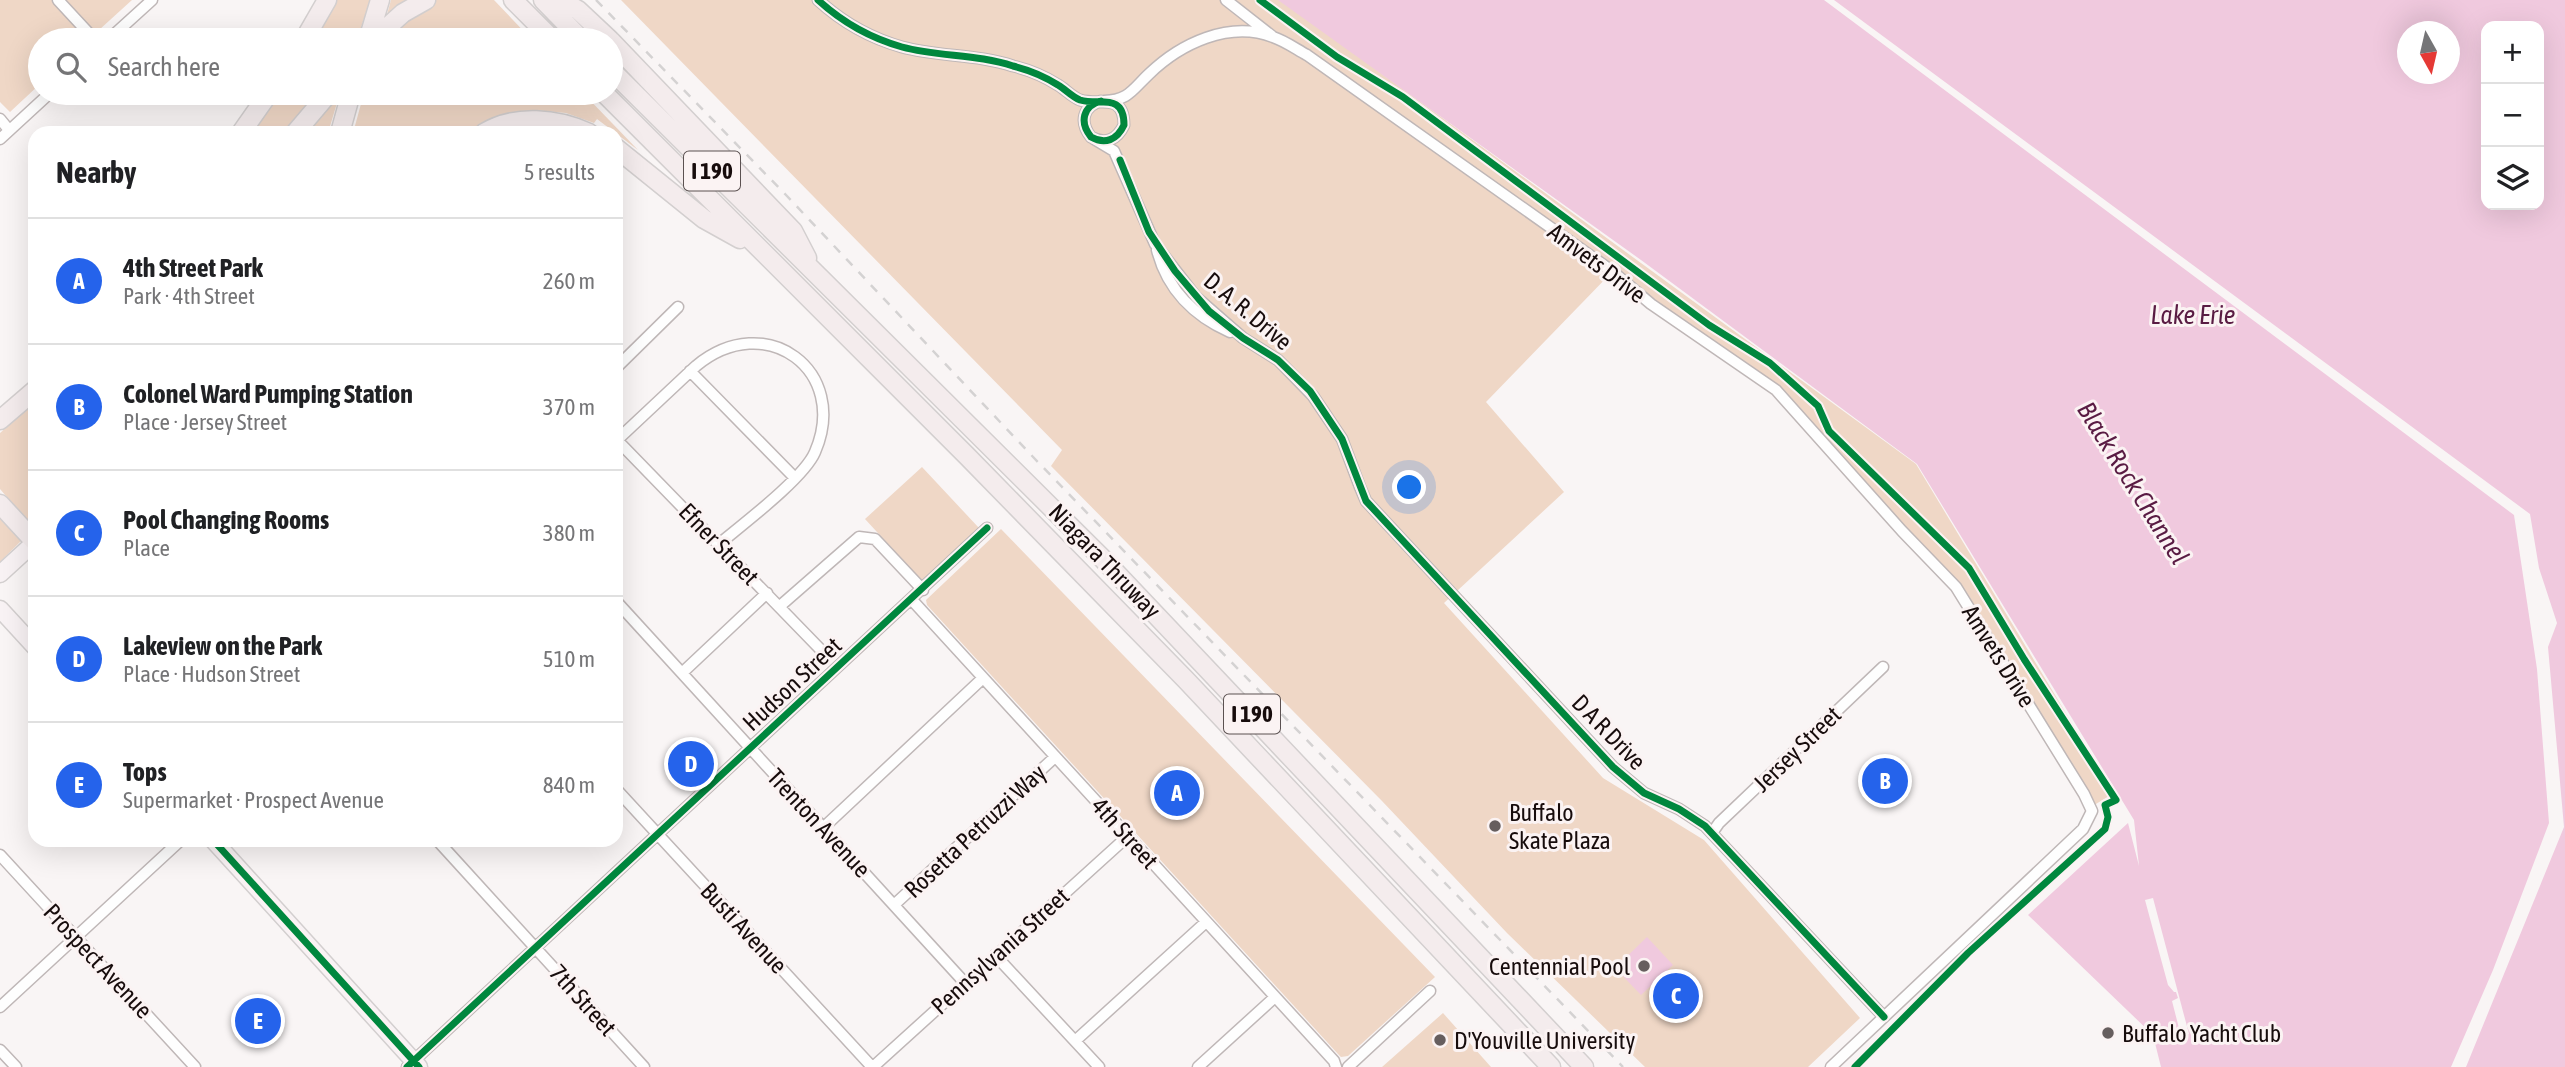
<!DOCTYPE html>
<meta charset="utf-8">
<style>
body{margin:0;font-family:"Asap Condensed",sans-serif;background:#f2f2f2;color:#202124}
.controls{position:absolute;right:21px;top:21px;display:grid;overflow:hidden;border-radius:14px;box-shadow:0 7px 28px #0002}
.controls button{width:63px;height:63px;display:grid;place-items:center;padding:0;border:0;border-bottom:2px solid #e0e0e0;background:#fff;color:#202124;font:35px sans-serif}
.compass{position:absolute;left:2397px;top:21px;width:63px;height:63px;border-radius:50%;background:#fff;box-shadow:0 7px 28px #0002;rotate:172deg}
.you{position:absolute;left:1410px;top:488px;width:24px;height:24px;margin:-18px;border:5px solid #fff;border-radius:50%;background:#1a73e8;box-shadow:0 0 0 10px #1a73e833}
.badge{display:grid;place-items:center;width:46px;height:46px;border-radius:50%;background:#2563eb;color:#fff;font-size:23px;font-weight:700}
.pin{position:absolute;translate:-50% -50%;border:4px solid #fff;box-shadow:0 2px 7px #0006}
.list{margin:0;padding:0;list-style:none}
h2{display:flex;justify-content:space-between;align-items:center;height:91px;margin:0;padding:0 28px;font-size:30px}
h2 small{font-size:23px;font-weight:400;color:#757577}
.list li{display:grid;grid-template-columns:46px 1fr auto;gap:21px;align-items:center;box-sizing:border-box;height:126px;padding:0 28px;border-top:2px solid #e0e0e0}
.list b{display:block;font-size:26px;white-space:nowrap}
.list p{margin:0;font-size:23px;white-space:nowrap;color:#757577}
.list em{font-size:23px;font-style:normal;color:#757577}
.icon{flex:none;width:38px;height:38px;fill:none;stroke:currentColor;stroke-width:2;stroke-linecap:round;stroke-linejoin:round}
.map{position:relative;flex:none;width:2565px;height:1067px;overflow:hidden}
.search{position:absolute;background:#fff;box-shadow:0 7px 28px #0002;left:28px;top:28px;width:595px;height:77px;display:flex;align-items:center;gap:18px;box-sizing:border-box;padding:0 24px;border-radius:38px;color:#757577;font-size:26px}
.panel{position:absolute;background:#fff;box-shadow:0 7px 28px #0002;left:28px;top:126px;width:595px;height:721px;border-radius:21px}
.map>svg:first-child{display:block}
</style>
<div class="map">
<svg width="2565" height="1067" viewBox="0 0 2565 1067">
<rect width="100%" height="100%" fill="#f9f5f5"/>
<!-- green -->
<path fill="#efd7c6" d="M0,0H132L88,40H40V84L10,112L0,102Z
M334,0H370L357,40H310Z
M391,0H494L532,40H380Z
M621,0H1281L1916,464L2114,793L2091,807L1956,587L1776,390L1612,272L1486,402L1564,492L1444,603L1603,778L1704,840L1860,1018L1808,1067H1645L1507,933L1382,801L1051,466L1062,450Z
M277,93H340L328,133H250Z
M364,93H583L638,150L597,119L594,123L566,113L534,110L490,119L465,133H353Z
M35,402V524L32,526L0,489V433Z
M922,467L979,528L922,581L865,519Z
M0,519L22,540L0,562Z
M1001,529L1435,977L1348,1056L1341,1057L1338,1054L927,605L926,600Z
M1443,1013L1491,1067H1382Z"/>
<!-- water -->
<path fill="#f0c9de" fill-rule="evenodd" d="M1278,0H2565V1067H2161L2153,1035L2028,915L2128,823L2139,866L2134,820L1917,464L1641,260ZM2486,26H2539V205H2486ZM2408,32H2450V74H2408Z
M1647,937L1673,965L1641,995L1615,968Z"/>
<!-- pier -->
<path fill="#f9f5f5" d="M1824,0H1834L2530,514L2539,568L2557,623L2548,647L2564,827L2466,1067H2451L2493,970L2549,823L2537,669L2514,515Z
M2153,898L2189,1034L2181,1036L2172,1001L2178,998L2176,992H2174L2168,985L2145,900Z"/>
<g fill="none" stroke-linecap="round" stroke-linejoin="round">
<defs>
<path id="street" d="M58,0L95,40
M818,0C842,22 870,38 902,47C939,57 977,54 1013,66C1029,70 1044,76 1058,85C1065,89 1072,97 1080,100C1099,106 1124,92 1124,125C1117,140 1105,145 1091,137C1079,122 1083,106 1101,101
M1226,0L1272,36
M108,40L152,0
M1104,101C1129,100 1132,90 1149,74C1180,44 1229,20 1273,37C1285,41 1296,49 1307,55L1612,271L1651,304L1776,390L1902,531L1956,587L2084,794L2092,811L2083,829L1831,1067
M0,119L9,130
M0,139L50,93
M1094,139L1114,151L1155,244L1196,297L1243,338L1278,360L1313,396L1342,439L1360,487L1366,501L1613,767L1644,793L1679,809L1705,826L1884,1017
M1157,250C1167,289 1194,316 1230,332
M616,368L678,307
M690,371L795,478
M616,439L821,650
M616,441L696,366C766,308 850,371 815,452C804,478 743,524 719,544
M912,600L1334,1061L1336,1067
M616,601L965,983
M780,606L859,537L875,539L923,590
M682,673L767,593
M616,789L872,1067
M823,828L983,678
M1712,833L1719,823L1883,667
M437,840L644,1067
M0,855L195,1067
M895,904L1055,757
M995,955L1099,1067
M0,1007L181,840
M1075,1041L1206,922
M0,1050L16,1067
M407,1067L987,528
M873,1067L1128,836
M1198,1067L1275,997
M1348,1067L1430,991"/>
<path id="primary" d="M0,574L35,542
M0,609L35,647
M213,840L419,1067"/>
<path id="highway" d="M513,0L553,40
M543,0L582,40
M560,0L578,10L610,40
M304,40L327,0
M368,40L380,0
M373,40L403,13L426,0
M611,41L793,231L807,258
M611,70L1102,558L1584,1067
M604,93L966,455L1186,680L1551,1067
M241,133L269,93
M295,133L329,93
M340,133L351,93
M484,133C515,114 557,118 589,133
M616,148L704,219L740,239
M0,420L35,390
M0,504L35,542"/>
</defs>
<!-- street casing -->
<use href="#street" stroke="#bfb7b7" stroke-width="13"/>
<!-- primary casing -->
<use href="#primary" stroke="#d3cfcf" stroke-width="19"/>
<!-- highway casing -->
<use href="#highway" stroke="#d3cfcf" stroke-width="21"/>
<!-- street -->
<use href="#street" stroke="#fefefe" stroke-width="10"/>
<!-- primary -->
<use href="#primary" stroke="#f8f2f4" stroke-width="16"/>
<!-- highway -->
<use href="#highway" stroke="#f4eced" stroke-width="18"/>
<!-- rail -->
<path stroke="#d4d2d2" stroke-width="2.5" stroke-dasharray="9 9" stroke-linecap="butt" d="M596,0L786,195L1035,459L1623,1067"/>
<defs>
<path id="cycleway" d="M818,0C842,22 870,38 902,47C939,57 977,54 1013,66C1029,70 1044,76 1058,85C1065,89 1072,97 1080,100C1099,106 1124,92 1124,125C1117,140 1105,145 1091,137C1079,122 1083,106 1101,101
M1260,0L1337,57L1403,97L1709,325L1770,363L1818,406L1829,431L1969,568L2024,659L2116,800L2105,805L2108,817L2105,829L1968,953L1855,1067
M1120,160L1149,232L1175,271L1209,311L1243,338L1278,360L1310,391L1342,439L1366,501L1613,767L1644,793L1679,809L1705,826L1884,1017
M213,840L419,1067
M407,1067L987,528"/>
</defs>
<!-- cycleway casing -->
<use href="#cycleway" stroke="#fbf3f3" stroke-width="11"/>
<!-- cycleway -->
<use href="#cycleway" stroke="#00873e" stroke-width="7"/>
</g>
<!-- markers -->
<g fill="#665e5e" stroke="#fbf3f3" stroke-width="2.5">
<circle cx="1495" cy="826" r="7"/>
<circle cx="1644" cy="966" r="7"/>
<circle cx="2108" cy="1033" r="7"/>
<circle cx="1440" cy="1040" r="7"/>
</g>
<g text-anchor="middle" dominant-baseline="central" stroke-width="6" stroke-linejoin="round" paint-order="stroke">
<!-- shield labels -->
<g fill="#fbf3f3" stroke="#5b5151" stroke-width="2">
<rect x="684" y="151.5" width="56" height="39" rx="5"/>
<rect x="1224" y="694.5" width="56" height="39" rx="5"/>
</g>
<g font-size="23" font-weight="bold" fill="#170c0c">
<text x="712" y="171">I 190</text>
<text x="1252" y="714">I 190</text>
</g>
<!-- street labels -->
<g font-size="24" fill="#170c0c" stroke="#fbf3f3">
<text transform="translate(1597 263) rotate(37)">Amvets Drive</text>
<text transform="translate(1248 311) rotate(40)">D. A. R. Drive</text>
<text transform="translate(719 544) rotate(46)">Efner Street</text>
<text transform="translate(1105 561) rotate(46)">Niagara Thruway</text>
<text transform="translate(1999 656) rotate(58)">Amvets Drive</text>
<text transform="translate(792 684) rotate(-43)">Hudson Street</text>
<text transform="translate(1609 732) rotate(46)">D A R Drive</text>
<text transform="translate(1797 749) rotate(-44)">Jersey Street</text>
<text transform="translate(819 823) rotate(47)">Trenton Avenue</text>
<text transform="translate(975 831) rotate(-43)">Rosetta Petruzzi Way</text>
<text transform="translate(1125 833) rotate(48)">4th Street</text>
<text transform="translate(744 928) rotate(47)">Busti Avenue</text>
<text transform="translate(1000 951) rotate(-42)">Pennsylvania Street</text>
<text transform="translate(98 961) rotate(47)">Prospect Avenue</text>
<text transform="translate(583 1000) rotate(48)">7th Street</text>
</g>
<!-- poi labels -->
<g font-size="24" fill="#170c0c" stroke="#fbf3f3" text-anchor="start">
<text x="1509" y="812">Buffalo<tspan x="1509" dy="28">Skate Plaza</tspan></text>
<text x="1630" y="966" text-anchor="end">Centennial Pool</text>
<text x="2122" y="1033">Buffalo Yacht Club</text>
<text x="1454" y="1040">D'Youville University</text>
</g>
<!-- water labels -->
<g font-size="26" font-style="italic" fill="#591b43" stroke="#fbf3f3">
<text x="2193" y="315">Lake Erie</text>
<text transform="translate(2133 483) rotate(58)">Black Rock Channel</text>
</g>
</g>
</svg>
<div class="controls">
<button>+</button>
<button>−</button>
<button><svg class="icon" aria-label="layers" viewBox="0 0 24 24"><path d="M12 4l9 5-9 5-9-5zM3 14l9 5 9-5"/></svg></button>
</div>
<svg class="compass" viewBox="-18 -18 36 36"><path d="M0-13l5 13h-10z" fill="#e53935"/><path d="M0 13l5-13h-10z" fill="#757577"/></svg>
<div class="you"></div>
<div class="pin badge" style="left:1177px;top:793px">A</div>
<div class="pin badge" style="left:1885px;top:781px">B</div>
<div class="pin badge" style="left:1676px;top:996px">C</div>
<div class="pin badge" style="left:691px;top:764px">D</div>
<div class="pin badge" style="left:258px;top:1021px">E</div>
<div class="search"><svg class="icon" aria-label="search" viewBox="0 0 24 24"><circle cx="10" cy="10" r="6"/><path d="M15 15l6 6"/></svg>Search here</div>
<section class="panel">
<h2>Nearby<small>5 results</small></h2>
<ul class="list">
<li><span class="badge">A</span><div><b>4th Street Park</b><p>Park · 4th Street</p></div><em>260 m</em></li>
<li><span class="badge">B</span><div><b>Colonel Ward Pumping Station</b><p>Place · Jersey Street</p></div><em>370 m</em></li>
<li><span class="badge">C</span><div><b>Pool Changing Rooms</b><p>Place</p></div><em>380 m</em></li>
<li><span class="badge">D</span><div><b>Lakeview on the Park</b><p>Place · Hudson Street</p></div><em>510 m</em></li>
<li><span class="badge">E</span><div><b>Tops</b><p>Supermarket · Prospect Avenue</p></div><em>840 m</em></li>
</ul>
</section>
</div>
